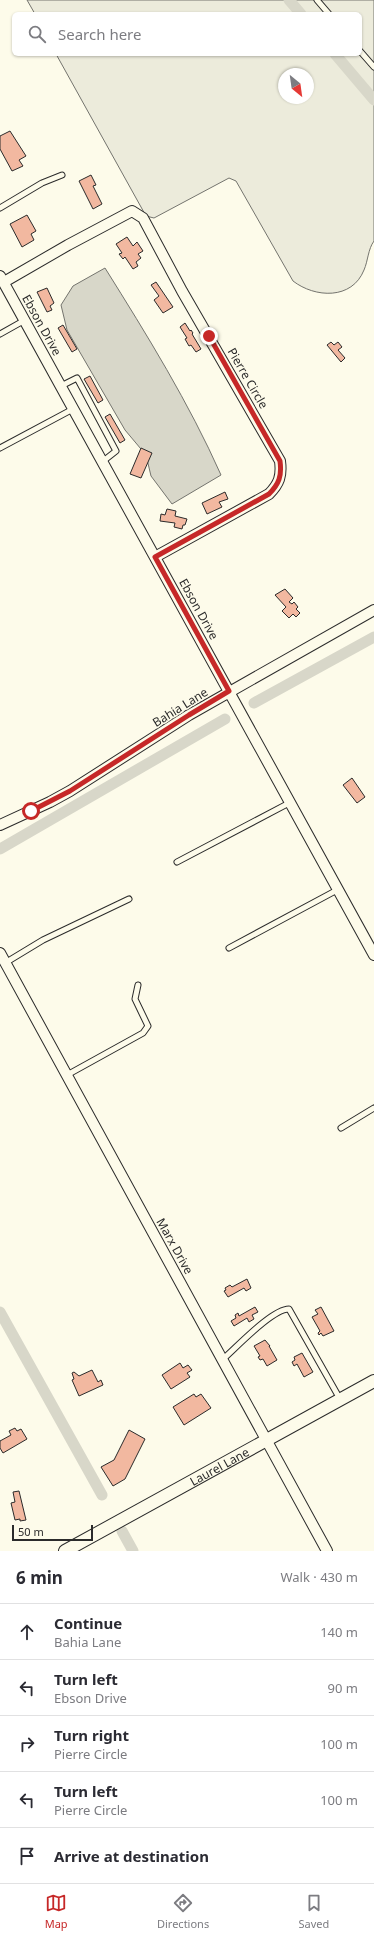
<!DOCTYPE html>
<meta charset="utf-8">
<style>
body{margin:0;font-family:"Noto Sans",sans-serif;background:#f7f7f7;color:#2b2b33}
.compass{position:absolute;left:278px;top:68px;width:36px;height:36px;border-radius:50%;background:#fff;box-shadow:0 1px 3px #0004;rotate:151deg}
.scale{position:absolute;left:12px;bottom:10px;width:81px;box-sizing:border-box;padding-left:4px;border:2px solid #2b2b2b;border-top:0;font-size:11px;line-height:14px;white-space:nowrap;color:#2b2b2b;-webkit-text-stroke:3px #fdfbea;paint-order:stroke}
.stop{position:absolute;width:12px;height:12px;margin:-9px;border:3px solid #c62828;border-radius:50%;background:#fff}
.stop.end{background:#c62828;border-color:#fff;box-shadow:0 1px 4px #0008}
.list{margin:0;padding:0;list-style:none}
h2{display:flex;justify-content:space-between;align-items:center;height:52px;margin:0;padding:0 16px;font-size:17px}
h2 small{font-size:13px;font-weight:400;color:#7c7c81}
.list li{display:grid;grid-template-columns:26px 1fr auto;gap:12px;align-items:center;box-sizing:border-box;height:56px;padding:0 16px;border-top:1px solid #e1e1e2}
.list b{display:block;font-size:15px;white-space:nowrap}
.list p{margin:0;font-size:13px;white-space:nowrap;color:#7c7c81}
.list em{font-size:13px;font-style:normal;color:#7c7c81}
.icon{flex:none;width:22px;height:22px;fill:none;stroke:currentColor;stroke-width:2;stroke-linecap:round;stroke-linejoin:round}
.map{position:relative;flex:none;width:374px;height:1551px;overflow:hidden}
.search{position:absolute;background:#fff;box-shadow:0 1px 3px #0004;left:12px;right:12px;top:12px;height:44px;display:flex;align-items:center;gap:10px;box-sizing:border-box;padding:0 14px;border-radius:6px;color:#7c7c81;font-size:15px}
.sheet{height:332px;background:#fff}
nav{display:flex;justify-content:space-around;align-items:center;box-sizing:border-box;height:56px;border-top:1px solid #e1e1e2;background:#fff;font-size:11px;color:#7c7c81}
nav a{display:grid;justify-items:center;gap:2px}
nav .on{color:#c62828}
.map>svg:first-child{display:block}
</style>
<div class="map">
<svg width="374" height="1551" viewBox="0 0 374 1551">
<rect width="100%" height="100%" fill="#fdfbea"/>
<!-- green -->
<path fill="#ecebdb" stroke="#74746e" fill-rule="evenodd" d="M27,0H374V241C368,249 368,261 364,270C352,300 315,298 293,281L236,181L229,178L154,218L146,216L56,54H360V14H35ZM284,74H308V98H284Z"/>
<!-- water -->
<path fill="#d8d7c9" stroke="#74746e" d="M105,268C147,335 189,403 221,475L172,504L151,476L146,455L125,430L67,330L61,305L73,286Z"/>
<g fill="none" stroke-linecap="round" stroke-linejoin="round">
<!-- canal -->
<path stroke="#d8d7c9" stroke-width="11" d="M289,0L301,14
M335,54L374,100
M254,703L374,637
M0,849L225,719
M0,1312L102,1495
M122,1531L133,1551"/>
</g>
<!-- building -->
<path fill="#f2b8a0" stroke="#2b2b2b" d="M10,131L26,156L19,160L23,166L12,171L0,149V136Z
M91,175L96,185L93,186L102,204L93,209L79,181Z
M27,215L36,231L31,234L34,240L22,247L10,224Z
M127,237L133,246L137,242L143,251L138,254L141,258L136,262L138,266L133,269L125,257L123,259L119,254L122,253L116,244Z
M156,282L173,307L163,313L154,300L159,296L151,285Z
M47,288L54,303L50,306L52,310L47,312L37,292Z
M185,323L190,331L191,330L193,333L192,334L201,349L196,352L191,345L189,346L185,339L187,338L180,327Z
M63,325L77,349L72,352L58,328Z
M331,342L334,345L338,342L342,347L338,350L345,358L341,362L327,345Z
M90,376L103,400L98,403L84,379Z
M110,414L125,440L120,443L105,417Z
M141,448L152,453L141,478L130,474Z
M225,492L228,499L219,502L222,507L207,514L202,503Z
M167,509L176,511L175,516L187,519L185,525H183L182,529L174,527L175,523L160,521L161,514L165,515Z
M285,589L293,598L289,602L292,604L294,602L298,607L296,609L300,613L296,617L293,614L289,618L282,611L286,607L275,595Z
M352,778L365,797L357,803L343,785Z
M247,1279L251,1288L246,1291L244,1288L228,1297L224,1291L226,1290L225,1288L230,1285L232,1287Z
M255,1307L258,1312L252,1315L254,1319L249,1322L247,1318L234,1326L231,1321L236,1318L235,1315L238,1313L239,1316Z
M321,1307L334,1331L323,1336L321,1333L319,1335L318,1333L320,1331L312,1317L318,1314L315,1310Z
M265,1340L270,1346H269L277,1360L267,1366L263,1359L260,1360L258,1357L260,1356L254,1346Z
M302,1353L313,1372L304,1377L297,1364L294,1366L292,1362L295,1360L294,1357Z
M180,1363L183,1368L188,1365L192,1370L187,1373L190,1377L171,1389L162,1375Z
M92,1370L98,1382L101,1380L103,1385L79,1396L72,1380L74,1379L72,1373L74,1372L79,1376Z
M194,1394L196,1397L201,1394L211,1408L184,1425L173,1407Z
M15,1428L17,1431L21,1429L27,1439L3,1453L0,1448V1441L11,1435L9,1431Z
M129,1430L145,1439L125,1479L113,1486L101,1467L114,1460Z
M19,1491L26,1520L20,1521V1519L15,1520L11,1503L15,1502L13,1492Z"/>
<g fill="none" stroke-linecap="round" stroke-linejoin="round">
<defs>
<path id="service" d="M317,0L329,14
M360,51L374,67
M0,208L42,183L62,175
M0,334L25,320
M61,386L77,378L116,451L102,462
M0,448L73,409
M177,862L291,802
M229,948L339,889
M5,963L43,940L129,899
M67,1075L143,1033L148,1026L135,999L138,985
M341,1128L374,1108
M222,1360C236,1348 272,1309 289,1309L340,1399"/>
<path id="minor" d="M0,276L374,955
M4,282L68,245L132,211L143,218L182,291L280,461C282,476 279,484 269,494L155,557
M0,825L50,802L70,791L189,715L374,610
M0,953L327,1551"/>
<g id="tertiary">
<path id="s1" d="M65,1551L374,1381"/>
</g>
</defs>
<!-- service casing -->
<use href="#service" stroke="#2b2b2b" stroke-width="7"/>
<!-- minor casing -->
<use href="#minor" stroke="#2b2b2b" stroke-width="12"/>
<!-- tertiary casing -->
<use href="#tertiary" stroke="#2b2b2b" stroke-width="14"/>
<!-- service -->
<use href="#service" stroke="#fdfbea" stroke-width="5"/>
<!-- minor -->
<use href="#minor" stroke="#fdfbea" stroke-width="10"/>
<!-- tertiary -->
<use href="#tertiary" stroke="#fdfbea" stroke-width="12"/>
</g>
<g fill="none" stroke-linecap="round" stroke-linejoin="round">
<!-- route -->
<path stroke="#c62828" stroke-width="5" d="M31,811L70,791L189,715L229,691L155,557L269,494C279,484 282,476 280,461L209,336"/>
</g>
<g text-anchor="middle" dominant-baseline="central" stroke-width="3" stroke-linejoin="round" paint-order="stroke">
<!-- street labels -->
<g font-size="12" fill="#2b2b2b" stroke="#fdfbea">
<text transform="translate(42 325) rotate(61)">Ebson Drive</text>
<text transform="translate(248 378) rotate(60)">Pierre Circle</text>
<text transform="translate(199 609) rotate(61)">Ebson Drive</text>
<text transform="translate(180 707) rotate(-32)">Bahia Lane</text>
<text transform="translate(175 1246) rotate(61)">Marx Drive</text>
<text stroke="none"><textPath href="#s1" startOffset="176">Laurel Lane</textPath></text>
</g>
</g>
</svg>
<svg class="compass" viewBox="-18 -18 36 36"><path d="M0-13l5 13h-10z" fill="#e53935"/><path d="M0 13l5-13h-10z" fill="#7c7c81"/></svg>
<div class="scale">50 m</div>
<div class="stop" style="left:31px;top:811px"></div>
<div class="stop end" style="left:209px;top:336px"></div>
<div class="search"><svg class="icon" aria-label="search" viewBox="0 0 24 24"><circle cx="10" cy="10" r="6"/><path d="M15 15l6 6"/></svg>Search here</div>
</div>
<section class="sheet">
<h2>6 min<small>Walk · 430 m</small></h2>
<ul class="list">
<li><svg class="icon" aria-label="ahead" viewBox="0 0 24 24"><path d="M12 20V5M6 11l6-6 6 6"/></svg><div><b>Continue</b><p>Bahia Lane</p></div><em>140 m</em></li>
<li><svg class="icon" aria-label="left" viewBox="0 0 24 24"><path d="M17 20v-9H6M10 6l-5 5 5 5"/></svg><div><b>Turn left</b><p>Ebson Drive</p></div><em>90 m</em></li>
<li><svg class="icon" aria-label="right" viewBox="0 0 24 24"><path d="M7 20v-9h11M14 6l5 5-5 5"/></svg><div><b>Turn right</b><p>Pierre Circle</p></div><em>100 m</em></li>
<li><svg class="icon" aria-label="left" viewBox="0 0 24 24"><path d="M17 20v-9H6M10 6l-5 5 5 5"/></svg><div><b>Turn left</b><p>Pierre Circle</p></div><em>100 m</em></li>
<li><svg class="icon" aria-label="arrive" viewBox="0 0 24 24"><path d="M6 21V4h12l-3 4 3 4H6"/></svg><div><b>Arrive at destination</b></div></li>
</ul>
</section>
<nav>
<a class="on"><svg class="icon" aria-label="map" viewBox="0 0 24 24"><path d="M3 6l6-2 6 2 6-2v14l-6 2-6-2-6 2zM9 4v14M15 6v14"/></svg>Map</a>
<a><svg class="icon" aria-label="directions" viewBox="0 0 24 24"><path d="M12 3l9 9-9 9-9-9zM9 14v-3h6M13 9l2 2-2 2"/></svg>Directions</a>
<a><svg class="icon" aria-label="saved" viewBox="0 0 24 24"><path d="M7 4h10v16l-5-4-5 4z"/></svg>Saved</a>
</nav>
